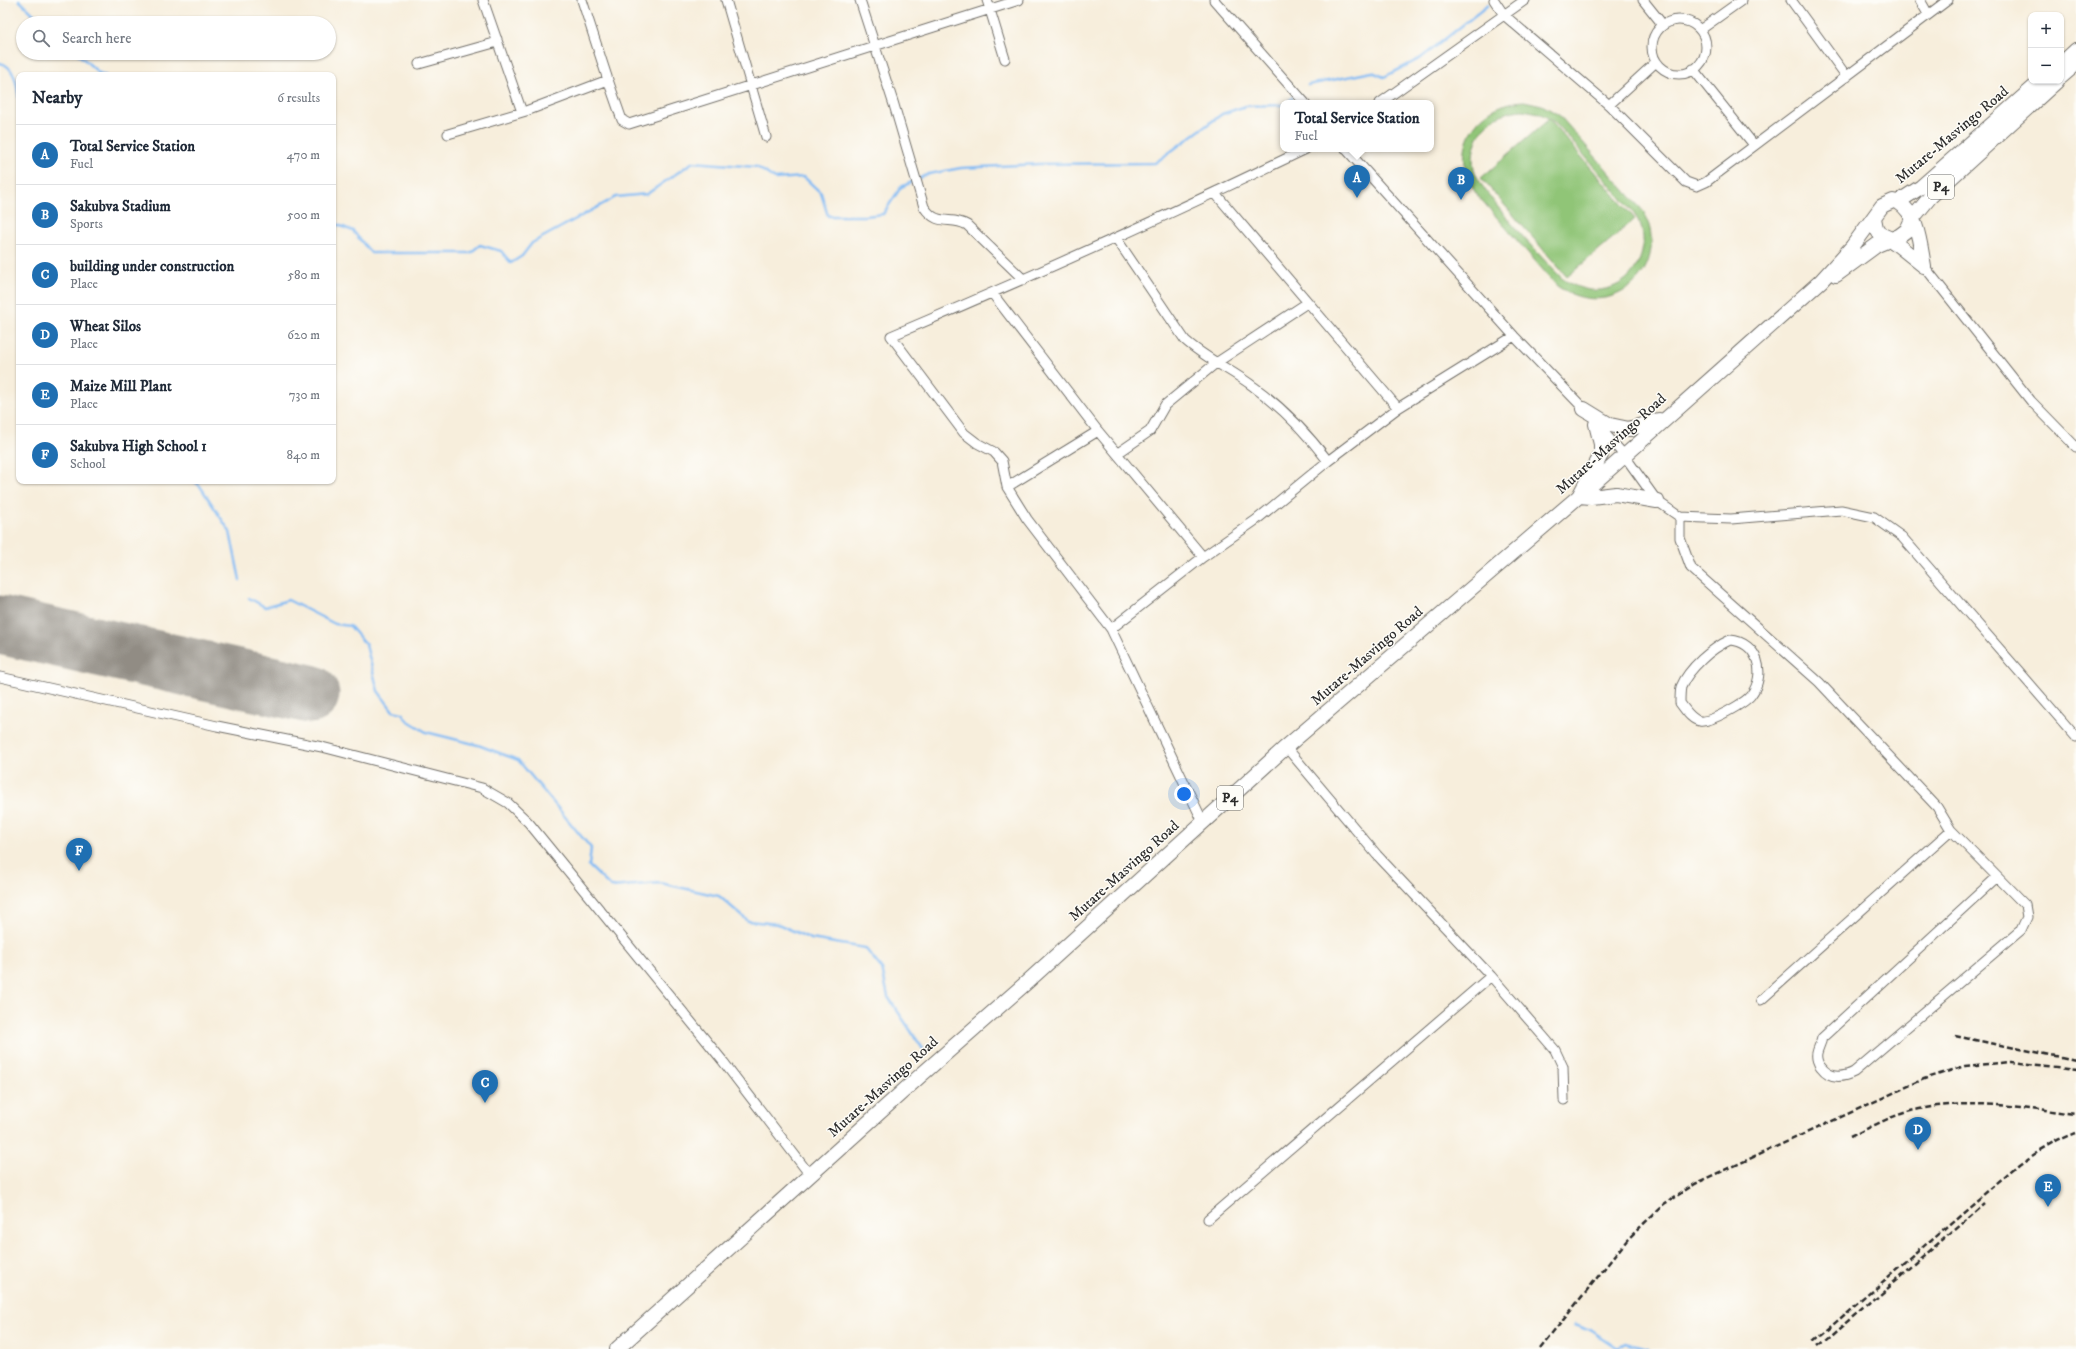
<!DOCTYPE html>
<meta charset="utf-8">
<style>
body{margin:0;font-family:"IM FELL DW Pica",serif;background:#f6f6f7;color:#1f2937}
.controls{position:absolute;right:12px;top:12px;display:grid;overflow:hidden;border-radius:8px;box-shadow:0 1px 3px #0004}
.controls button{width:36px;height:36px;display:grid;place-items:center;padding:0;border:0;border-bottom:1px solid #e0e1e3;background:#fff;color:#1f2937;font:20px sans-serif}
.you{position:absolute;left:1184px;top:794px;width:14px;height:14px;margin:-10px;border:3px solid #fff;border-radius:50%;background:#1a73e8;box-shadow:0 0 0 6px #1a73e833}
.badge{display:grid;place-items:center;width:26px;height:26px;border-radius:50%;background:#1f6fb2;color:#fff;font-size:13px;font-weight:700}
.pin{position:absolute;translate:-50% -33px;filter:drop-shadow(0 1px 2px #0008)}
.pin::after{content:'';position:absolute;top:21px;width:14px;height:12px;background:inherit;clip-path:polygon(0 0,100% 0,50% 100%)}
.popup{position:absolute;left:1280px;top:100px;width:154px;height:52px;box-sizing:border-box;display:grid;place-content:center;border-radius:8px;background:#fff;filter:drop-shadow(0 1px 3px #0005);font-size:13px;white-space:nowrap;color:#747a83}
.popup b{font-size:15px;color:#1f2937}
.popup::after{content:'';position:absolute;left:50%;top:100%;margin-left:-8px;border:8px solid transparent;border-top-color:#fff}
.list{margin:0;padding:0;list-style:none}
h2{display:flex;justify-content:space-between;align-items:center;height:52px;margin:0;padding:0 16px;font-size:17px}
h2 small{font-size:13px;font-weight:400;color:#747a83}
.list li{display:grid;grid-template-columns:26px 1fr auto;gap:12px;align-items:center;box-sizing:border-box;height:60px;padding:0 16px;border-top:1px solid #e0e1e3}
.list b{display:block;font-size:15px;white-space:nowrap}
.list p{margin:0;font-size:13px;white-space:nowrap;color:#747a83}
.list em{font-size:13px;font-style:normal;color:#747a83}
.icon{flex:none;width:22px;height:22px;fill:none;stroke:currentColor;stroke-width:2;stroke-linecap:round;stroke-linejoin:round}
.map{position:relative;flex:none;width:2076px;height:1349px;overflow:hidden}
.search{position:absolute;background:#fff;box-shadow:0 1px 3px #0004;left:16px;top:16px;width:320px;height:44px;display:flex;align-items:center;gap:10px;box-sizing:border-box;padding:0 14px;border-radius:22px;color:#747a83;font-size:15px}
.panel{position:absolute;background:#fff;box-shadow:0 1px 3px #0004;left:16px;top:72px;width:320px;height:412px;border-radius:8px}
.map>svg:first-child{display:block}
</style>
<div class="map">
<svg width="2076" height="1349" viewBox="0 0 2076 1349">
<rect width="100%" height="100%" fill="#fdfcf7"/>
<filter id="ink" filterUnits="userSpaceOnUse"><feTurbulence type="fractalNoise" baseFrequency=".025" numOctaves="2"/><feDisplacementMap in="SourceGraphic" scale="8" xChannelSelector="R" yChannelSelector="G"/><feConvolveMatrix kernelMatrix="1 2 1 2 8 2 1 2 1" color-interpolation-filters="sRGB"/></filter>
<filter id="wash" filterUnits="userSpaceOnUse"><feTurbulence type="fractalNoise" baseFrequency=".012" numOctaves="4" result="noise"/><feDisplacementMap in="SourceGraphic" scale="16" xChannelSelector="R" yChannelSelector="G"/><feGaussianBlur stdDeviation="0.9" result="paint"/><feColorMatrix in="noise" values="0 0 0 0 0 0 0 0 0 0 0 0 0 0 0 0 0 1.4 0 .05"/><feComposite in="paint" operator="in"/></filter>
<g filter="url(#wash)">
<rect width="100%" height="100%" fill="#f7eedc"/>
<!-- green -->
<path fill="#90c577" stroke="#5e7851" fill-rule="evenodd" d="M1524,101L1542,105L1559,115L1644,212C1673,271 1611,324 1557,286L1478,196C1447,154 1472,104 1524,101ZM1523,110L1539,113L1553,121C1572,140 1590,163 1608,183C1618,196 1633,209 1640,224C1649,247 1638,276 1615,286C1597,294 1579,290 1563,279C1545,262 1478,190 1474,169C1471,155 1475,140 1483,129C1494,116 1507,111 1523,110Z
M1549,119L1635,219L1567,277L1481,178Z"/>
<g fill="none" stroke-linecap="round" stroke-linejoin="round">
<!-- stream -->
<path stroke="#84bcf4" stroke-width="2.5" d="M19,0L43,23
M77,53L99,73L105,75
M0,63C16,66 17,88 19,100
M1308,85L1372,72L1384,77L1421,58L1488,5
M1287,103L1293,97
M918,179L929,174L961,168L1039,164L1155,163L1222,114L1246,106L1283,105
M333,223L353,231L371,253H470L480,245L501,251L511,263L522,256L532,243L616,197L647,194L693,162L757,167L775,179L804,177L821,193L828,216H865L883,214L901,187L914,181
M194,481L200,486L230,532L240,580
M249,598L265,607L288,600L335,624L350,626L366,645L378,691L393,711L402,713L407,720L426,732L478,745L518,760L591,848L589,866L611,887L660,883L719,896L748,921L778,924L811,939L865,948L882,969L888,997L923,1049
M1574,1324L1593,1331L1618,1348L1625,1343L1647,1349"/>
<!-- runway -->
<path stroke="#918c84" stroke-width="59" d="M0,625L310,694"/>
</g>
</g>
<g filter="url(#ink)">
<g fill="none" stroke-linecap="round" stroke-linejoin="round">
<defs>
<path id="minor" d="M483,0L522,112
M726,0L766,137
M860,0L894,105L924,207C938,228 951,215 967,225L1024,280
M987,0L1005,59
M1214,0L1305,103
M1494,0L1504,15L1609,105L1686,182L1697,186L1706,182L1948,0
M1643,0L1663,25
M1791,0L1847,77
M1920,0L1928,14
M1652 47a27 27 0 1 1 54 0a27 27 0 1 1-54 0Z
M1700,30L1742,0
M419,64L494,43L497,39
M1693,69L1754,145
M608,80L622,120L629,124L1019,0
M1380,103L1525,0
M1609,105L1656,62
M448,134L526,111L608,80L582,0
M1346,149L1514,336L1587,412
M1215,193L1398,408
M1116,238L1185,340C1206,359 1232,370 1254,387C1283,408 1306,432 1328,461
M1924,266L2031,401L2076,447
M992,293L1098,431L1203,557
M1599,427L1624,455L1657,501L1680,517L1731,519L1841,510L1874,517L1902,537L2076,737
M1118,453L1150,431L1165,405L1216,363L1307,303
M1007,487L1098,431
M1680,517V538L1691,568L1819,682L1937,807L1951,830L2025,905L2027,917L2021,930L1854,1072C1842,1078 1830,1079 1821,1067C1818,1064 1816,1058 1817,1053C1818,1048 1821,1043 1822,1038L1997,877
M1111,629L1203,557L1256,520L1328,461L1398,408L1514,336
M1730,640C1758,642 1767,674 1751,695C1745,703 1710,723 1700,721C1691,720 1685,709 1680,703C1680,698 1680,692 1681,687C1689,668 1712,648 1730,640Z
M0,677L217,726L322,747L482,788L508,803L529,823L722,1060L810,1175
M1286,747L1377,855L1491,976L1555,1050L1563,1067L1564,1100
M1203,822L1111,629L1027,519L1007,487L1002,461L994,452L977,443L964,433L891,336C1031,277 1169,215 1306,149
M1761,1000L1951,830
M1208,1219L1491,976"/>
<path id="highway" d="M2061,64L2076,50
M2061,77L2076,64
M1898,202C1918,214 1920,245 1924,266
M1874,218L1876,228L1880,234L1889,238L1924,266
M1836,275L1877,245L1899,236L1907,230L1912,219L1931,196L2057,81
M1584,409L1610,425L1629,429L1659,420
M1596,424L1601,444V455L1579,496L1591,497L1616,494L1657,501
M617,1349L920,1076L1026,983L1286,747L1585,491L1821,281L1852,247L1882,206L1893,201L1898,202L1921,187L2041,81"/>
</defs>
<!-- minor casing -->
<use href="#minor" stroke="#726f69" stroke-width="11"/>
<!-- highway casing -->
<use href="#highway" stroke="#726f69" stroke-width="16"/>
<!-- minor -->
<use href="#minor" stroke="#fff" stroke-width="9"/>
<!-- highway -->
<use href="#highway" stroke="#fff" stroke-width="14"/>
<!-- rail -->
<path stroke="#2b2b2b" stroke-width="2.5" stroke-dasharray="6 3" stroke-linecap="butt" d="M1955,1036L2076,1060
M1850,1137C1871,1127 1892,1115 1915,1110C1968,1098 2023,1107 2076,1114
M1813,1342L2019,1164C2037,1151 2055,1140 2076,1132
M1818,1347L1984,1203
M1540,1349L1628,1239L1664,1204L1695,1184L1924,1079L1965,1066L2010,1062L2076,1069"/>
</g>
</g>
<g text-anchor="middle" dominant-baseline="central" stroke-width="3" stroke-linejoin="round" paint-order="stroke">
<!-- shield labels -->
<g fill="#fdfcf7" stroke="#6a6a68" stroke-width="1">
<rect x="1928" y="175" width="26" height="24" rx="3"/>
<rect x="1217" y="786" width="26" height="24" rx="3"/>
</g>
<g font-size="14" font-weight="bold" fill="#2b2b2b">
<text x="1941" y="187">P4</text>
<text x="1230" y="798">P4</text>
</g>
<!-- street labels -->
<g font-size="15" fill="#2b2b2b" stroke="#fdfcf7">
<text transform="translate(1952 135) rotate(-40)">Mutare-Masvingo Road</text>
<text transform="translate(1611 444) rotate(-42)">Mutare-Masvingo Road</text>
<text transform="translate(1367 656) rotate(-41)">Mutare-Masvingo Road</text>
<text transform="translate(1124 871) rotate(-42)">Mutare-Masvingo Road</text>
<text transform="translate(883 1087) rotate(-42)">Mutare-Masvingo Road</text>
</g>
</g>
</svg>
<div class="controls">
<button>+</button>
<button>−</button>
</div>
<div class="you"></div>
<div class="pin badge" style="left:1357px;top:198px">A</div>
<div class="popup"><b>Total Service Station</b>Fuel</div>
<div class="pin badge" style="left:1461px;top:200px">B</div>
<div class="pin badge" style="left:485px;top:1103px">C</div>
<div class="pin badge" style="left:1918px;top:1150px">D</div>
<div class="pin badge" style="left:2048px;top:1207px">E</div>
<div class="pin badge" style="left:79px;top:871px">F</div>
<div class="search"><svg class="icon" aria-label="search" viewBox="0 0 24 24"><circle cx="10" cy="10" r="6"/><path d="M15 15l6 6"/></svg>Search here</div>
<section class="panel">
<h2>Nearby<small>6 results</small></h2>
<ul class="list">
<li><span class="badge">A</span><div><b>Total Service Station</b><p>Fuel</p></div><em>470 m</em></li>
<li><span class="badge">B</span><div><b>Sakubva Stadium</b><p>Sports</p></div><em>500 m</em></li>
<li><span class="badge">C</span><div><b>building under construction</b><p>Place</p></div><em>580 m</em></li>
<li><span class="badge">D</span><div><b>Wheat Silos</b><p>Place</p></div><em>620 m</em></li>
<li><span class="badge">E</span><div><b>Maize Mill Plant</b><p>Place</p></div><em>730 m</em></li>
<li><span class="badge">F</span><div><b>Sakubva High School 1</b><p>School</p></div><em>840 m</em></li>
</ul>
</section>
</div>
